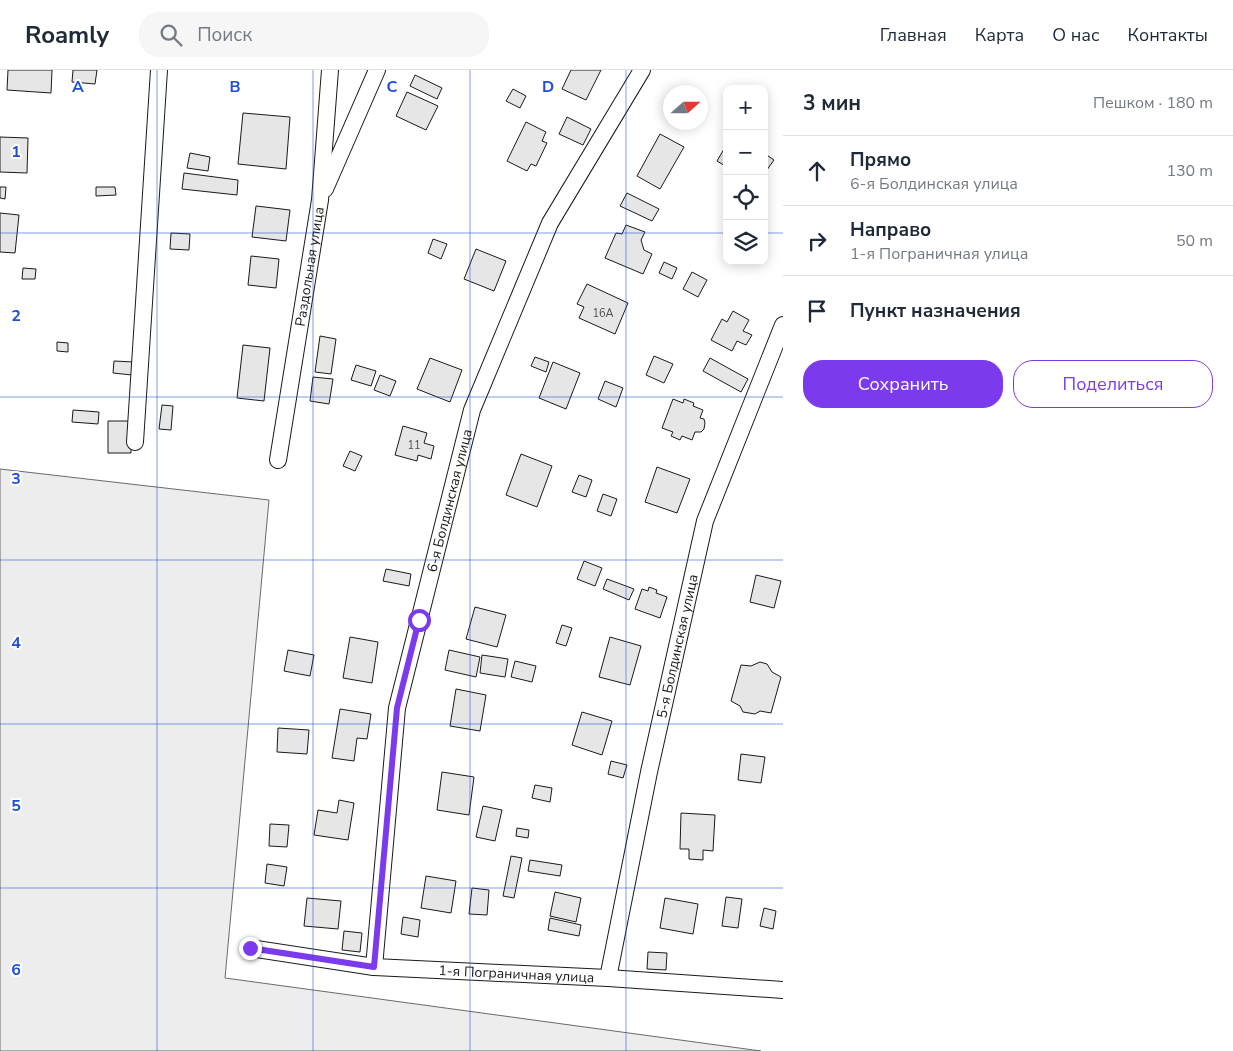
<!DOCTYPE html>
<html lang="ru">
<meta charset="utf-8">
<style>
body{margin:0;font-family:"Nunito Sans",sans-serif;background:#f6f6f7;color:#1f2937}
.controls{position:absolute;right:15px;top:15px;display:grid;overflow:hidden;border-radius:10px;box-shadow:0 2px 12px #0003}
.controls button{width:45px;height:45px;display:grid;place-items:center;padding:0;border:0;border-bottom:1px solid #e0e1e3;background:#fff;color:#1f2937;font:25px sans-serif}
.compass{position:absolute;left:663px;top:15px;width:45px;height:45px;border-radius:50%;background:#fff;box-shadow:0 2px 12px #0003;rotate:69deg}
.stop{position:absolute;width:15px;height:15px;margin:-11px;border:4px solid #7c3aed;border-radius:50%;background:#fff}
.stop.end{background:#7c3aed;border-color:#fff;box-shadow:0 1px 5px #0008}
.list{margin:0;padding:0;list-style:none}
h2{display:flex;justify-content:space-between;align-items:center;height:65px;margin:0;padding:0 20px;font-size:21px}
h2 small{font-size:16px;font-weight:400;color:#747a83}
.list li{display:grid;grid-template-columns:32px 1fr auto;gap:15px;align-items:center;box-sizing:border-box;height:70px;padding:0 20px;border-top:1px solid #e0e1e3}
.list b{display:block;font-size:19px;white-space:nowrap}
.list p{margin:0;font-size:16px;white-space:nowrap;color:#747a83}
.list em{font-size:16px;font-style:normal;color:#747a83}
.actions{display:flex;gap:10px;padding:15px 20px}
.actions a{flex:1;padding:11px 0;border:1px solid #7c3aed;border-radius:20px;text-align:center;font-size:18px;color:#7c3aed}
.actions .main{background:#7c3aed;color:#fff}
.icon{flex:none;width:28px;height:28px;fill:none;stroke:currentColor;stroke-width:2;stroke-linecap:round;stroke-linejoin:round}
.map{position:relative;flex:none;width:783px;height:981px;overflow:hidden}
header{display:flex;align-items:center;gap:30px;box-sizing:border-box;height:70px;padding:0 25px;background:#fff;border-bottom:1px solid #e0e1e3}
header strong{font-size:24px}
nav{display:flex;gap:28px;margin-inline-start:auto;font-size:18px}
.search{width:350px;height:45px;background:#f6f6f7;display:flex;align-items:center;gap:12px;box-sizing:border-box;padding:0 18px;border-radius:20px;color:#747a83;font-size:19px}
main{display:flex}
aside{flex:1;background:#fff}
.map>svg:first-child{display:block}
</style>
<header>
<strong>Roamly</strong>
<div class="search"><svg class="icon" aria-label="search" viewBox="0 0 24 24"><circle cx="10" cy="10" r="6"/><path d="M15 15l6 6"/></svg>Поиск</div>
<nav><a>Главная</a><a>Карта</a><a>О нас</a><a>Контакты</a></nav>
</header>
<main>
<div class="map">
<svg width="783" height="981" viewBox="0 0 783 981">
<rect width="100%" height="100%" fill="#fff"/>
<!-- built -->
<path fill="#ededed" stroke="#6a6a6a" d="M0,399L269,430L225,908L761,981H0Z"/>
<!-- building -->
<path fill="#e6e6e6" stroke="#1a1a1a" d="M8,0H52L51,23L7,20Z
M73,0H97L95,14L72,12Z
M571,0H601L586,30L562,19Z
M415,5L442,18L437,29L410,16Z
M513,19L526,26L520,38L506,31Z
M407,22L438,36L426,60L396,46Z
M243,43L290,47L286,99L238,94Z
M567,47L591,59L583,75L559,64Z
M526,52L546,62L542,71L547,73L536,96L531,94L527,101L507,91Z
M660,64L684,77L660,119L637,106Z
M0,67L28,68L27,103L0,102Z
M727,74V97L717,91Z
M190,83L210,87L208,101L187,98Z
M764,83L774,90L764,104Z
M184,103L238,110L237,125L182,119Z
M0,117H6L5,129L0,128Z
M96,117H115L116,125L96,126Z
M627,123L659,139L652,151L620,136Z
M256,136L290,140L286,171L252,167Z
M0,143L19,145L15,183L0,182Z
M626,155L645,162L641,170L644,180L652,184L643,204L605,188L616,163L622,164Z
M171,163L190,164L189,180L170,179Z
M433,169L447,174L441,189L428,183Z
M476,179L506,191L494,221L464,209Z
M251,186L279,189L276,218L248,215Z
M664,192L677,198L672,209L659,203Z
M23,198L36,199L35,209H22Z
M692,202L707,210L698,227L683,219Z
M587,214L628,233L615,264L579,248L584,237L577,234Z
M733,241L749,250L743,261L752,265L746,275L737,271L732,281L711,270L722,249L727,252Z
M320,266L336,269L331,304L315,302Z
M57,272L68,273V282L57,281Z
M243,275L270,278L264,331L237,328Z
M654,286L673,294L664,313L646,305Z
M535,287L549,292L546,302L531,296Z
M430,288L462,300L450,332L417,319Z
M710,288L748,309L741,322L703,301Z
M114,291L134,292L132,305L113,303Z
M553,292L580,303L566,339L539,328Z
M356,295L376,301L371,316L351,310Z
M380,305L396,311L390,326L374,320Z
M313,307L333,309L329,334L310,331Z
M605,311L623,318L616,337L598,329Z
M673,329L683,333L684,329L694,333L693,336L703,340L700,348L704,349L705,353L704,359L701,362H695L692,370L682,366L680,370L671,366L673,362L662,358Z
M162,335L173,336L171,360L159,359Z
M73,340L99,342L98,354L72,352Z
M108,351H131V383H108Z
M403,356L427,363L424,373L434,376L431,389L418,385L417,391L395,385Z
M350,381L362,386L355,401L343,396Z
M521,384L552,396L537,437L506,425Z
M657,397L690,409L677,443L645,432Z
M579,405L592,410L586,427L572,422Z
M603,424L617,429L611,446L597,441Z
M584,491L602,498L595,516L577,509Z
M386,499L411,504L409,516L383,511Z
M756,505L781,511L774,538L750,532Z
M607,509L634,519L629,530L603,519Z
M649,517L657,520L656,523L667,527L660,548L635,539L642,519L648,521Z
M475,537L506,545L497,577L466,569Z
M562,555L572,558L566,576L556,573Z
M350,567L378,572L372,613L343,608Z
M610,567L641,576L630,615L599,607Z
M288,580L314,585L310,606L284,601Z
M449,580L480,587L476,607L445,600Z
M482,585L508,589L505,607L480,603Z
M515,591L536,596L532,612L511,607Z
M760,592L767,594L772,602L781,607L771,643L760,641L755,644L743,642L740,636L731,631L741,595L751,596Z
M456,619L486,625L480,661L450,656Z
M340,639L371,644L367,669L357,668L354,691L332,688Z
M582,642L612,651L602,685L572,675Z
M278,658L309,660L307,684L277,682Z
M741,684L765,687L761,713L738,710Z
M611,691L627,695L623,708L608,704Z
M442,702L474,707L469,745L437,740Z
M535,715L552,718L550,732L532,728Z
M339,730L354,733L348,770L314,765L318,740L337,743Z
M483,736L502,740L495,771L476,767Z
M681,743L715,745L713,781L703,780V790L689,789V779H680Z
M270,754L289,755L287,777L269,776Z
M517,758L529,760L528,768L516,766Z
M511,786L522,788L514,828L503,826Z
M530,790L562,795L560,806L528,801Z
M267,794L287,797L284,816L265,813Z
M426,806L456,811L451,843L421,838Z
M472,818L489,820L487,845L469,844Z
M555,822L581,828L576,852L550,846Z
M726,827L742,829L738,858L722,856Z
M307,828L341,831L338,859L304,856Z
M665,828L698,834L693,864L660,858Z
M764,838L776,841L773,859L760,856Z
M403,847L420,850L418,867L401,864Z
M550,848L581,855L579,866L548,860Z
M344,861L362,863L360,882L342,880Z
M648,882L667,883L666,900L647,899Z"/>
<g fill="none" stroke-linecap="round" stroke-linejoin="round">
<defs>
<g id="street">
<path d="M325,119L377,0"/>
<path d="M135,372L159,0"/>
<path id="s1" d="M278,390L320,130L330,0"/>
<path id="s2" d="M250,878L374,897L608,908L783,920"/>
<path id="s3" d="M374,897L397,638L472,340L550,153L642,0"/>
<path id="s4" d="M608,908L649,702L705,451L783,255"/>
</g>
</defs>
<!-- street casing -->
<use href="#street" stroke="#1a1a1a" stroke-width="18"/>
<!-- street -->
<use href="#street" stroke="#fff" stroke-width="16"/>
</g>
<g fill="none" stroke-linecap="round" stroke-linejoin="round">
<!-- route -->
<path stroke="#7c3aed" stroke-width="6" d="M250,878L374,897L397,638L419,550"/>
</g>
<!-- grid -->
<path fill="none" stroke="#1d4ed8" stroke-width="1" stroke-opacity="0.55" d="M157,0V981M313,0V981M470,0V981M626,0V981M0,163H727M764,163H783M0,327H783M0,490H783M0,654H783M0,818H783"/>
<g text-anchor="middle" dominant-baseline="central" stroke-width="4" stroke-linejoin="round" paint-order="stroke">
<!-- number labels -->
<g font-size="11" fill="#4d4d4d">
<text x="603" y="243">16А</text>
<text x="414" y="375">11</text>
</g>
<!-- street labels -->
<g font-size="14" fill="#1a1a1a" stroke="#fff">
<text stroke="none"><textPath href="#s1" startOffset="196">Раздольная улица</textPath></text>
<text stroke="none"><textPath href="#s3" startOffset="474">6-я Болдинская улица</textPath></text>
<text stroke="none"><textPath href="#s4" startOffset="339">5-я Болдинская улица</textPath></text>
<text stroke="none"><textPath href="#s2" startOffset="268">1-я Пограничная улица</textPath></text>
</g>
</g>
<g font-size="16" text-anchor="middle" font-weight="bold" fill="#1d4ed8" stroke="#fff" stroke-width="4" stroke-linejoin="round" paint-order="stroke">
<text x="78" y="22">A</text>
<text x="235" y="22">B</text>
<text x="392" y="22">C</text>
<text x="548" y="22">D</text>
<text x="16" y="87">1</text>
<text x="16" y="251">2</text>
<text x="16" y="414">3</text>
<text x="16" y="578">4</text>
<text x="16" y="741">5</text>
<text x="16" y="905">6</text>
</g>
</svg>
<div class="controls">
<button>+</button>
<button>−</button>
<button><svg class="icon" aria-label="locate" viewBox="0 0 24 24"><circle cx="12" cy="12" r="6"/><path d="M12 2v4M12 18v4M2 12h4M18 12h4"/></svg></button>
<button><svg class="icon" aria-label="layers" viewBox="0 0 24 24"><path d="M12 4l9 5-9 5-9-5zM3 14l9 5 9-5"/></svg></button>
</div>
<svg class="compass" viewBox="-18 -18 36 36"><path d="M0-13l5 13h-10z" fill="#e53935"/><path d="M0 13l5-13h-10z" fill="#747a83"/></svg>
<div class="stop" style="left:419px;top:550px"></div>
<div class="stop end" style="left:250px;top:878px"></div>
</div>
<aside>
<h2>3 мин<small>Пешком · 180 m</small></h2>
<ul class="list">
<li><svg class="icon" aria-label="ahead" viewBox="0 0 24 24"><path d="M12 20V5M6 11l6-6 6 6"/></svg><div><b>Прямо</b><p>6-я Болдинская улица</p></div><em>130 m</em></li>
<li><svg class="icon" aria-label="right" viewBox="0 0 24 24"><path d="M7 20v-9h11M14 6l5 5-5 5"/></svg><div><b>Направо</b><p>1-я Пограничная улица</p></div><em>50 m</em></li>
<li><svg class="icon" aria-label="arrive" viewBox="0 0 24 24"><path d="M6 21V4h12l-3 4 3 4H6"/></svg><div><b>Пункт назначения</b></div></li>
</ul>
<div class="actions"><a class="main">Сохранить</a><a>Поделиться</a></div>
</aside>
</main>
